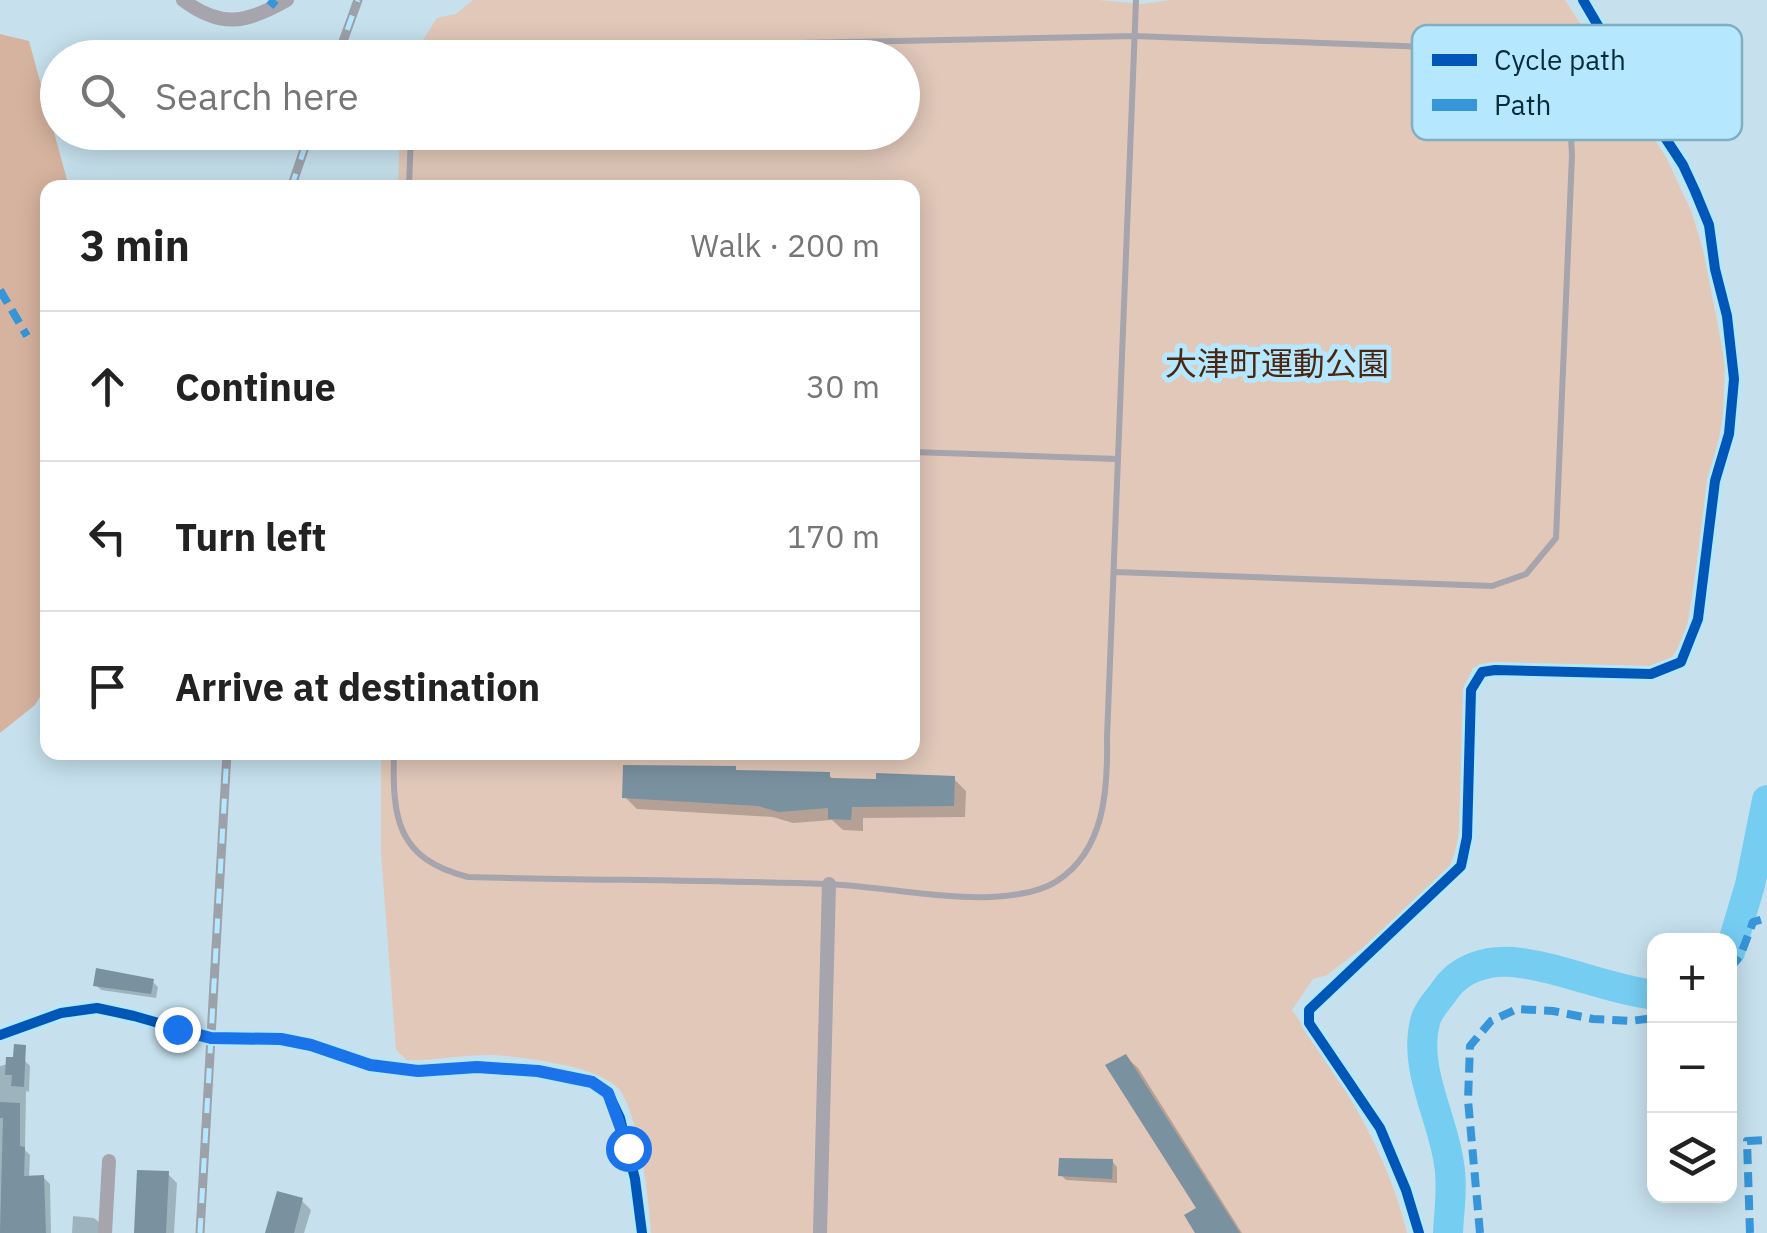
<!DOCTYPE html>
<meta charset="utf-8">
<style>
body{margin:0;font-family:"IBM Plex Sans","Noto Sans JP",sans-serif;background:#f2f2f2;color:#222}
.controls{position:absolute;right:30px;bottom:30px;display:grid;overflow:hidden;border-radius:20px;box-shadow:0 5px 25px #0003}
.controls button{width:90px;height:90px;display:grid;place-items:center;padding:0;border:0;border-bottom:2px solid #e0e0e0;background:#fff;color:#222;font:50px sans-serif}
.stop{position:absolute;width:30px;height:30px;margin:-22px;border:8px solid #1a73e8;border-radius:50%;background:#fff}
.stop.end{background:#1a73e8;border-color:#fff;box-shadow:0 2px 10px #0008}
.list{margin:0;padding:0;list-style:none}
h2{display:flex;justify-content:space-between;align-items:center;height:130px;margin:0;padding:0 40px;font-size:42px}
h2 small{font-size:32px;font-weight:400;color:#767676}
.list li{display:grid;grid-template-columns:65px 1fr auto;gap:30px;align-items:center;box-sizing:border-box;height:150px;padding:0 40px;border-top:2px solid #e0e0e0}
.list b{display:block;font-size:38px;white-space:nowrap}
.list em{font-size:32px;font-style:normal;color:#767676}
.icon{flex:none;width:55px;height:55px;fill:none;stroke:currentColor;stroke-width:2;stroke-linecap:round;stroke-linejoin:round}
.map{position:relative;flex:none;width:1767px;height:1233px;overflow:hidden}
.search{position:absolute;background:#fff;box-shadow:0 5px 25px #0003;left:40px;top:40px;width:880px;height:110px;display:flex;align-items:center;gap:25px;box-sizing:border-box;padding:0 35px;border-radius:55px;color:#767676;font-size:38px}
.panel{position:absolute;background:#fff;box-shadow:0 5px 25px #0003;left:40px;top:180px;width:880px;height:580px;border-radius:20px}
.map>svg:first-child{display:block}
</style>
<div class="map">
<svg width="1767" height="1233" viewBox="0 0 1767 1233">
<rect width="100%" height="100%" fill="#c6e1ed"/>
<!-- green -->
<path fill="#e1c8b9" d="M473,0H1098L1143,4L1170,0H1565L1666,157L1692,213L1704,254L1725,362L1723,420L1711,471L1686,634L1671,659L1648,667L1493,663L1473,668L1465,685L1459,830C1457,844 1455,856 1448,869C1430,900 1358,951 1327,975L1313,979L1292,1010C1341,1078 1387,1151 1407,1233H651C650,1202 638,1112 619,1089C599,1066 523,1057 493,1055C465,1054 435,1061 407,1060L396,1050L381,853V753L912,752V188L398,187L400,133L902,132V58L412,57L437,18L456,14Z"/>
<!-- forest -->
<path fill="#d6b39f" d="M0,34L29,41L69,187L48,188L47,685L35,705L0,733Z"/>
<!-- shadow -->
<path fill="#0003" d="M427,132H456V150L432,149L427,144Z
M735,769L739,772L829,775L834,780L954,779L966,791L965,817L863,818V831L843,830L832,820L793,823L773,817L637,809L625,797Z
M153,982L158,987L156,998L101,990L96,985Z
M1126,1057L1138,1068L1242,1233H1198L1199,1209Z
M24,1060L30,1066L29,1092L26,1091L25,1150L30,1155L29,1178L43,1177L50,1184L51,1233H0V1066Z
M1112,1161L1117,1167V1183L1066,1180L1061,1175Z
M168,1174L177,1183L174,1233H137Z
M302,1201L311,1210L304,1233H267Z
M73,1216L94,1218L100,1223L99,1233H72Z"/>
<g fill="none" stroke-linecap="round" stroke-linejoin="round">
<!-- river -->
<path stroke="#76cdf2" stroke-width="30" d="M1730,952L1750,885L1767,800
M1448,1233C1449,1211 1453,1186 1449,1164C1443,1118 1413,1069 1425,1022C1427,1011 1439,999 1445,990C1460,968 1487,960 1513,962C1561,967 1606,989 1654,995"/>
</g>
<!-- building -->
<path fill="#7a91a0" d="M623,765L736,766V770L830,772V778L876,779V773L955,776L954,806L852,807L851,820L828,819V808L779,812L758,806L622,798Z
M96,968L154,979L151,994L93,986Z
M14,1044L26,1045L24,1087L11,1086L12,1075H5L6,1057H13Z
M1126,1054L1240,1233H1195L1184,1215L1196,1208L1105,1065Z
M0,1102L20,1103V1146L25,1147L24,1176L44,1175L46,1233H0L3,1118H0Z
M1059,1158L1113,1159L1112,1179L1058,1176Z
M137,1170L169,1171L166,1233H134Z
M277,1191L303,1198L294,1233H265Z"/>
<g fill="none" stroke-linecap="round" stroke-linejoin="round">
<!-- lane -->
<path stroke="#a6a4ac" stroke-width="6" d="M451,58L467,50L1134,36L1507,50C1574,68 1568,95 1572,155L1556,538L1526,574L1492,586L1115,572
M409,188L411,132
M912,452L1117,459
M394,752C392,819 397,859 468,877C587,880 706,880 825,884C880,886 937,899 991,897C1012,896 1039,893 1057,881C1105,850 1108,789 1107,738L1136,0"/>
<!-- street -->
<path stroke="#a6a4ac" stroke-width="14" d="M183,0C221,29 247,23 287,0
M0,1035L61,1013L97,1008L134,1016L211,1038L281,1039L311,1045L370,1065L418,1071L477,1067L538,1071L592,1082L608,1093L620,1118L635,1179L642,1233
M105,1233L109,1161
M820,1233L829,884
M1419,1233L1406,1190L1380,1128L1309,1023V1010L1461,866L1467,837L1471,690L1482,672L1495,670L1651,674L1681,662L1698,619L1715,481L1729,434L1734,379L1727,316L1715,269L1709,225L1695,191L1683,165L1649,113L1583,0"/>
<defs>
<path id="rail" d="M337,58L358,0
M291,188L310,132
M200,1233L227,752"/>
</defs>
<!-- rail casing -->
<use href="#rail" stroke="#9ca1aa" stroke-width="9"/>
<!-- rail -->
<use href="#rail" stroke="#b5e7fe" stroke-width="5" stroke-dasharray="15" stroke-linecap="butt"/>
<!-- quiet -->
<path stroke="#3696d9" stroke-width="8" stroke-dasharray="15 8" stroke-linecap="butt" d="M269,0L276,6
M0,290L27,336
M1730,969L1741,954L1753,922L1767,918
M1480,1233L1468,1100L1470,1046L1491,1021L1517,1009L1553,1011L1593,1019L1630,1021L1654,1018
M1750,1233L1747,1141L1767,1140"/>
<defs>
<path id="cycleway" d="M0,1035L61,1013L97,1008L134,1016L211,1038L281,1039L311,1045L370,1065L418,1071L477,1067L538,1071L592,1082L608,1093L620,1118L635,1179L642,1233
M1419,1233L1406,1190L1380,1128L1309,1023V1010L1461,866L1467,837L1471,690L1482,672L1495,670L1651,674L1681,662L1698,619L1715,481L1729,434L1734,379L1727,316L1715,269L1709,225L1695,191L1683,165L1649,113L1583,0"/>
</defs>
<!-- cycleway casing -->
<use href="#cycleway" stroke="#b5e7fe" stroke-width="16"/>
<!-- cycleway -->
<use href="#cycleway" stroke="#0057b8" stroke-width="10"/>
</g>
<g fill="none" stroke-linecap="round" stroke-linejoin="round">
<!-- route -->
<path stroke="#1a73e8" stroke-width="12" d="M177,1029L211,1038L281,1039L311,1045L370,1065L418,1071L477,1067L538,1071L592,1082L608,1093L628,1148"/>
</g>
<g text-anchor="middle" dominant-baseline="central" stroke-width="10" stroke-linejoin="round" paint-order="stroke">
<!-- park labels -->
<g font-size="32" fill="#4a2713" stroke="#b5e7fe">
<text x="1277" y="363">大津町運動公園</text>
</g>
</g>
<!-- legend -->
<rect x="1412" y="25" width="330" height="115" rx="15" fill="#b5e7fe" stroke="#80afc4" stroke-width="2.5"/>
<rect x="1432" y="54" width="45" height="12" fill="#0057b8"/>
<rect x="1432" y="99" width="45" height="12" fill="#3696d9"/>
<g font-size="28" fill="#042c3b">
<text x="1494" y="70">Cycle path</text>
<text x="1494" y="115">Path</text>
</g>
</svg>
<div class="controls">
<button>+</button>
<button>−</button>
<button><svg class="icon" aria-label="layers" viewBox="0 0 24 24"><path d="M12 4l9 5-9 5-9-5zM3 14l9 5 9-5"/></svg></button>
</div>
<div class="stop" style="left:628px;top:1148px"></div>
<div class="stop end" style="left:177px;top:1029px"></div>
<div class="search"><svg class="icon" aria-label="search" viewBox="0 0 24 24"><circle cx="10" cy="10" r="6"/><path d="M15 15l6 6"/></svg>Search here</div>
<section class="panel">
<h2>3 min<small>Walk · 200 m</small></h2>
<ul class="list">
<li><svg class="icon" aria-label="ahead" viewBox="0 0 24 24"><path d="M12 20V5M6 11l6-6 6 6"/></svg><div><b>Continue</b></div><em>30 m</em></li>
<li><svg class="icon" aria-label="left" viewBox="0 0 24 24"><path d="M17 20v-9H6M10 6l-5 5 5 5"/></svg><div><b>Turn left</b></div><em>170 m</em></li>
<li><svg class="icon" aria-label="arrive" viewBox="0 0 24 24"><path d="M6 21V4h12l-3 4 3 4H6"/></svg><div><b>Arrive at destination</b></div></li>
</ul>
</section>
</div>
